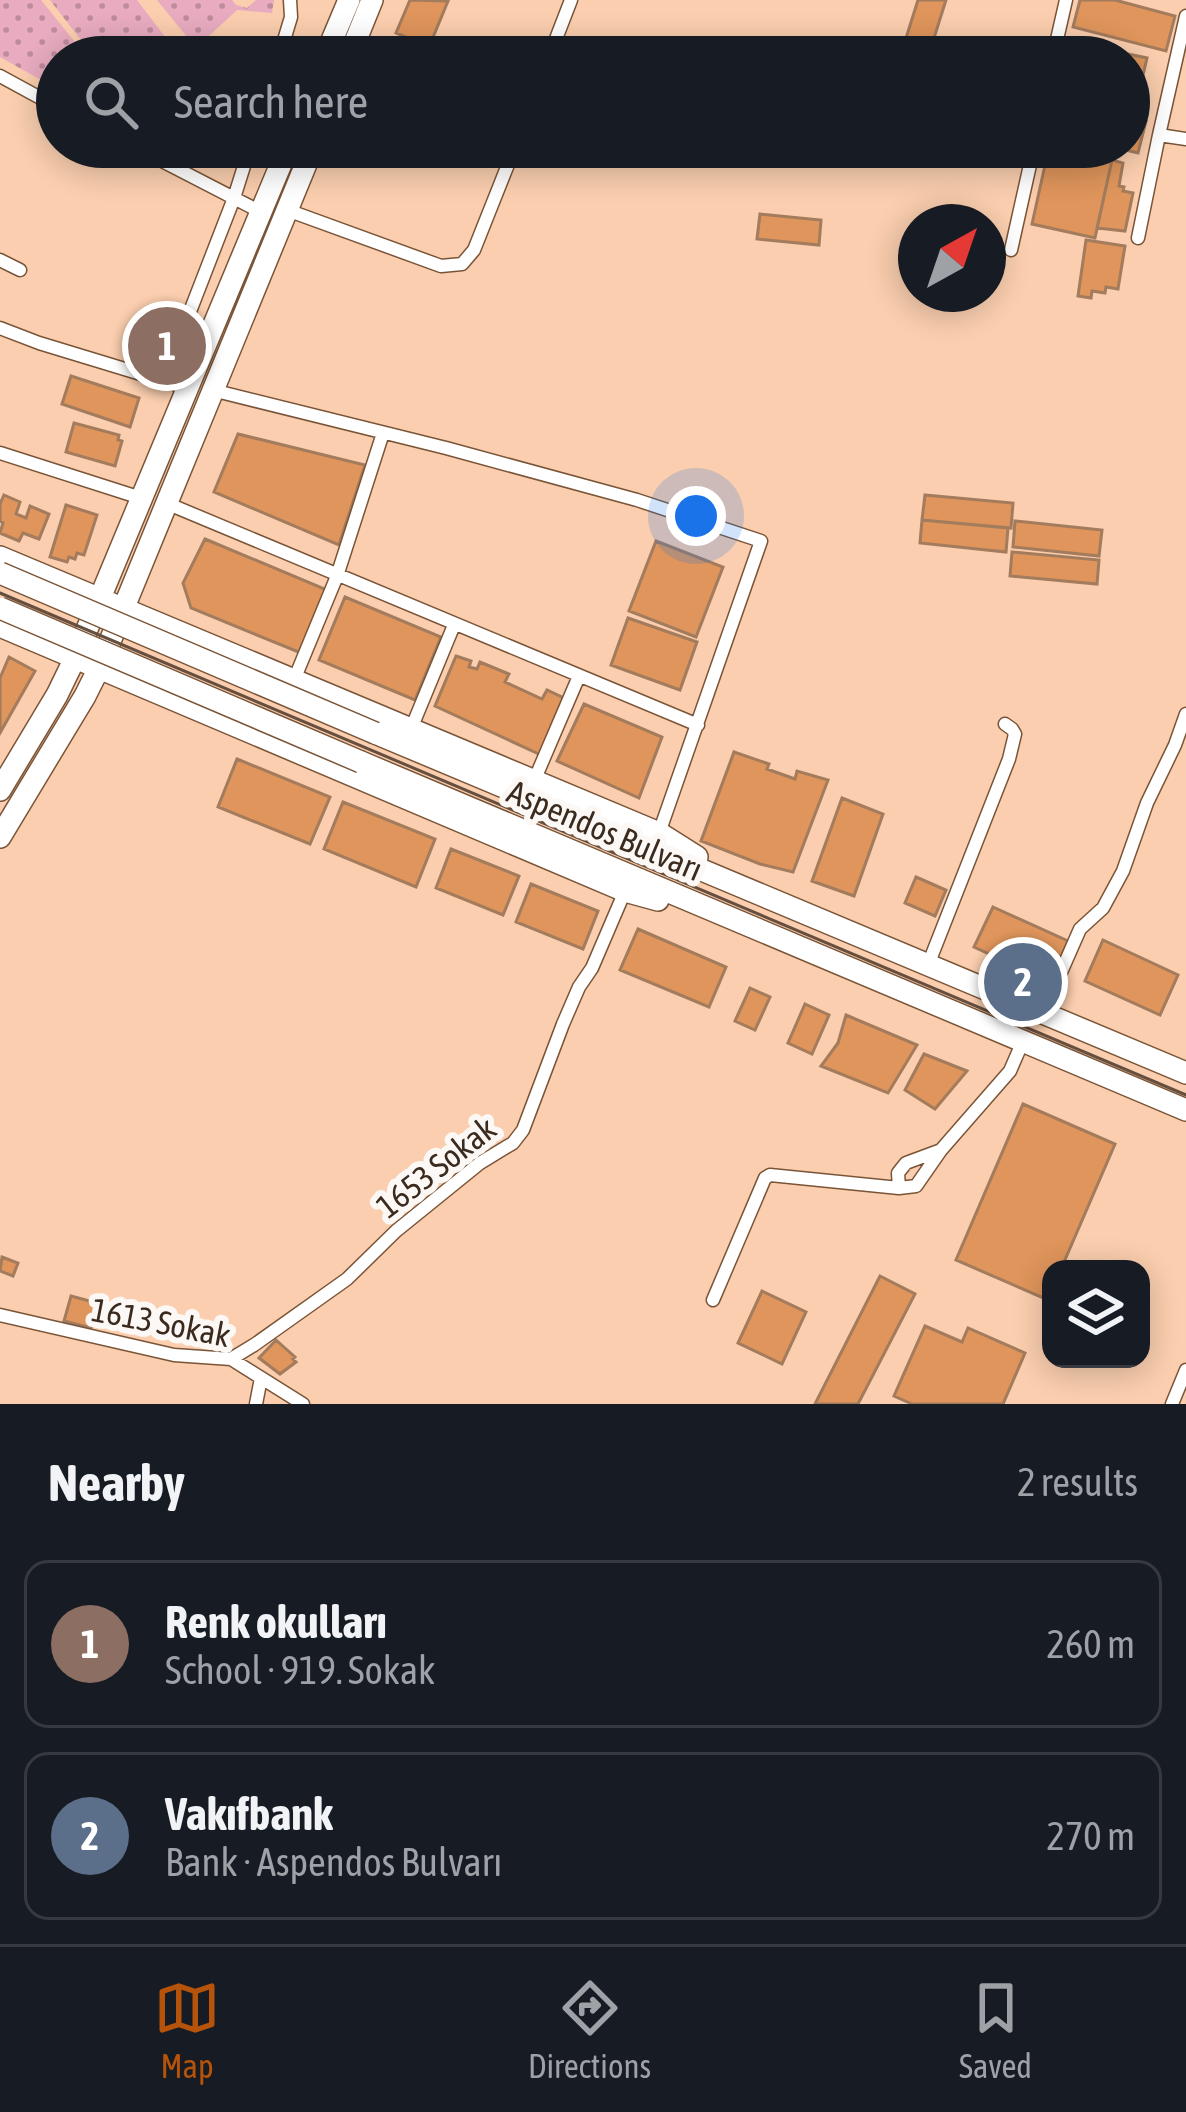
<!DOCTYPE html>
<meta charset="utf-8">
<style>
body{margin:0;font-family:"Asap Condensed",sans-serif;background:#20242c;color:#f1f3f6}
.controls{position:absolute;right:36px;bottom:36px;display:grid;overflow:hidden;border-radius:24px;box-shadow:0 6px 30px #0003}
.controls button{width:108px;height:108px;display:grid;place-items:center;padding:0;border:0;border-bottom:3px solid #363941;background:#171b24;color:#f1f3f6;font:60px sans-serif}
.compass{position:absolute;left:898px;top:204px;width:108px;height:108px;border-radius:50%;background:#171b24;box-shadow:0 6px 30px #0003;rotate:40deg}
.you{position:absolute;left:696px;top:516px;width:42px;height:42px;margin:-30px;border:9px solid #fff;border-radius:50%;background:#1a73e8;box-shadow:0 0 0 18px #1a73e833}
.badge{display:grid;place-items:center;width:78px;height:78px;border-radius:50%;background:#b45309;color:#fff;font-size:39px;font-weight:700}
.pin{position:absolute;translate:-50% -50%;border:6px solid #fff;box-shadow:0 3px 12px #0006}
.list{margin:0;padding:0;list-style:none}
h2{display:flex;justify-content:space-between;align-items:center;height:156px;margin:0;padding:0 48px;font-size:51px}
h2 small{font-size:39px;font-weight:400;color:#9ea1a6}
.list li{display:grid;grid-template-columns:78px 1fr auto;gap:36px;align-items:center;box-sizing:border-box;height:168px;margin:0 24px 24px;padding:0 24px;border:3px solid #363941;border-radius:24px}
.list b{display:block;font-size:45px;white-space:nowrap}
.list p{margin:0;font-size:39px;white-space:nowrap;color:#9ea1a6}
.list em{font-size:39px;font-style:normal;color:#9ea1a6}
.icon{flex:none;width:66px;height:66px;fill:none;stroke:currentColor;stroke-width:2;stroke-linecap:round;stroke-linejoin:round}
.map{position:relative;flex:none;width:1186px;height:1404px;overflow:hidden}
.search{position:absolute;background:#171b24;box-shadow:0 6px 30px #0003;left:36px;right:36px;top:36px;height:132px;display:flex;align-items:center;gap:30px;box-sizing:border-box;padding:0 42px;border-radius:66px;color:#9ea1a6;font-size:45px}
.sheet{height:540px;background:#171b24}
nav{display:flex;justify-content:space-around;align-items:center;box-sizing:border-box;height:168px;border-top:3px solid #363941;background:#171b24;font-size:33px;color:#9ea1a6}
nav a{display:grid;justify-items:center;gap:6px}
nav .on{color:#b45309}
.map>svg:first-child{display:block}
</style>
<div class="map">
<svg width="1186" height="1404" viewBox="0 0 1186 1404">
<defs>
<pattern id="green-dots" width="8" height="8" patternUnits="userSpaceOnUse" patternTransform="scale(3)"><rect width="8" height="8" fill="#e8abbf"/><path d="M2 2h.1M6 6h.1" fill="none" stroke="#bd8b9b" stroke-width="1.8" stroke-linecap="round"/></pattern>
</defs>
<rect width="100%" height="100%" fill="#faceae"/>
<!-- green -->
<path fill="url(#green-dots)" d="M0,0H41L87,57H57V89L0,57Z
M50,0H137L172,46L158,57H94Z
M157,0H232L236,5L247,8L256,0H274L272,13L237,10L196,48Z"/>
<!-- building -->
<path fill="#df955b" stroke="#a37b5d" stroke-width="3" d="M410,0L448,1L429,47L396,33Z
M918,0H946L928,57L901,54Z
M1080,0H1115L1175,16L1166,51L1073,27Z
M1071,42L1147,58L1141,84L1129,81V57H1068Z
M1129,85L1143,88L1136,118L1146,121L1138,153L1113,147H1129Z
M1049,147H1096L1114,151L1095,238L1032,224Z
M1112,160L1123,163L1119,186L1124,187L1123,191L1133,193L1125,231L1097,228Z
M760,214L821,220L819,245L757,239Z
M1086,240L1125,246L1118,289L1106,287L1105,293L1092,291L1091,298L1078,296Z
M71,376L139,398L130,427L62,404Z
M74,423L119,435L118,440L122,441L115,466L66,452Z
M238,434L365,465L339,545L214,492Z
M4,495L20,502L16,514L26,518L30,506L49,514L39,539L23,533L19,541L0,533L3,523L0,521V504Z
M925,495L1013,503L1011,528L922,520Z
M66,505L97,515L84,555L77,553L75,559L69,557L67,562L50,557Z
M922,520L1008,528L1006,552L920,543Z
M1015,521L1102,530L1099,556L1013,547Z
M205,539L327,590L301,653L191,608L183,583Z
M656,541L723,567L696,637L629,611Z
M1012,552L1099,560L1097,584L1010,576Z
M345,597L441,637L415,700L319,660Z
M628,618L697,642L680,690L611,665Z
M456,656L471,661L469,667L477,669L480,662L509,674L505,682L542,699L547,690L564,698L541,755L435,706Z
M9,657L35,671L0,733V678Z
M584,704L662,737L639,798L557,761Z
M734,752L769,764L767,769L795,779L797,771L828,780L793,872L760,864L701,841Z
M237,759L330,797L310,844L218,807Z
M842,798L883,814L854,896L812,881Z
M343,802L435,839L416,887L324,849Z
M451,849L519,876L503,915L436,888Z
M916,877L946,890L935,916L905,903Z
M531,884L598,911L583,949L516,922Z
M993,907L1068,941L1050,982L974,947Z
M638,929L726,967L709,1007L620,970Z
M1103,940L1178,975L1160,1015L1085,981Z
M750,988L770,997L755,1030L735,1021Z
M805,1004L829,1015L812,1054L788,1043Z
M846,1015L917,1045L888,1093L821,1066L838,1043Z
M924,1054L967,1071L935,1109L905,1090Z
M1023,1104L1115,1144L1061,1269H1051V1293L1048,1300L956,1260Z
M2,1257L18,1263L13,1276L0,1271Z
M880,1276L915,1294L858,1404H815Z
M762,1291L806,1312L782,1364L738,1343Z
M71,1296L97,1303L91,1328L64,1321Z
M925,1326L962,1342L968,1328L1025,1353L1003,1404H912L894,1396Z
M276,1340L295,1357L293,1359L296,1362L280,1374L259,1358Z"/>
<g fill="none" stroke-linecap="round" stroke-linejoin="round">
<defs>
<path id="street" d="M279,57L291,17L290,0
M549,57L571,0
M1053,57L1066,0
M0,76L57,107
M1159,135L1186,16
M135,147L261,212
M287,210L441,266L462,264L474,250L515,147
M1138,238L1159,135L1186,139
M1011,250L1034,147
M0,260L20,270
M0,328L39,343L187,388
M187,388L174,372L172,358L234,198L250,147
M212,390L446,448L637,500L761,541L659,833
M0,453L141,498
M166,503L698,725
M294,680L337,576L383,433
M411,729L454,625
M534,781L579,676
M928,965L1009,759L1015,734L1012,729L1005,724
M1043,1013L1080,929L1103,908L1123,871L1147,803L1175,745L1186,714
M941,1150L906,1163L898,1173L899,1188L916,1186L941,1150L1010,1071L1023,1041
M713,1300L765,1178L770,1175L899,1188
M0,1315L174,1355L231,1359L303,1404
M231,1359L254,1345L347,1279L396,1231L480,1163L513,1143L523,1130L563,1024L579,987L592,968L625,891
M256,1404L261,1378
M1172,1404L1186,1370"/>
<path id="primary" d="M325,57L349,0
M349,57L372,0
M0,557L659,833L697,857
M0,626L625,891L658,900
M375,733L1186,1073
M361,762L1186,1110
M0,790L57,695L75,658L288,147
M0,837L85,696L99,668L313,147"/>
</defs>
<!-- street casing -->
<use href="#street" stroke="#7a5437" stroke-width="15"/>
<!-- primary casing -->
<use href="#primary" stroke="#7a5437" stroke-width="24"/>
<!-- street -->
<use href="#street" stroke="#fff" stroke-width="12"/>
<!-- primary -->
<use href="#primary" stroke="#fff" stroke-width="21"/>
<!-- tram -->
<path stroke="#664f3f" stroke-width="3" d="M0,593L1186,1095"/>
<defs>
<path id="primary-bridge" d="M0,573L375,733
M0,608L361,762"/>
</defs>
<!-- primary-bridge casing -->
<use href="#primary-bridge" stroke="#7a5437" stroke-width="24" stroke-linecap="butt"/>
<!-- primary-bridge -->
<use href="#primary-bridge" stroke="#fff" stroke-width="21"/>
</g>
<g text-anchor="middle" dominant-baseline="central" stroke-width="12" stroke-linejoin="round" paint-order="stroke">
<!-- street labels -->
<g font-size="33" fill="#3b2a1e" stroke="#fcf8f5">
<text transform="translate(605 830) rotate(23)">Aspendos Bulvarı</text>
<text transform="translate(436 1167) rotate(-38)">1653 Sokak</text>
<text transform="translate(161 1322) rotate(11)">1613 Sokak</text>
</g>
</g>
</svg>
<div class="controls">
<button><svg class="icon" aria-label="layers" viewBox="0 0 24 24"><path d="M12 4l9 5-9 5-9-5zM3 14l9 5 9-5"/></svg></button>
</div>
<svg class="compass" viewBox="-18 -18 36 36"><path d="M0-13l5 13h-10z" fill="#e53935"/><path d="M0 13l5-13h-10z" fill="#9ea1a6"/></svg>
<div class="you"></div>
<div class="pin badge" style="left:167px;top:346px;background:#8d6e63">1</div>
<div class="pin badge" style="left:1023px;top:982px;background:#5c6f8a">2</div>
<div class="search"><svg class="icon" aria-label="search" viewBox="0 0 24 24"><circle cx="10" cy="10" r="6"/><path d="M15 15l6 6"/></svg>Search here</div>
</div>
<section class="sheet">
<h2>Nearby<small>2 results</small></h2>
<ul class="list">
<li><span class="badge" style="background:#8d6e63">1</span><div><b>Renk okulları</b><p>School · 919. Sokak</p></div><em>260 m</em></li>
<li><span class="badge" style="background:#5c6f8a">2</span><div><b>Vakıfbank</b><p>Bank · Aspendos Bulvarı</p></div><em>270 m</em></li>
</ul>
</section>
<nav>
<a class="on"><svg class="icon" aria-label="map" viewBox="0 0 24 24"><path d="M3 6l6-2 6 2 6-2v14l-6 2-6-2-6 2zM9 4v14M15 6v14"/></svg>Map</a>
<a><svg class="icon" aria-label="directions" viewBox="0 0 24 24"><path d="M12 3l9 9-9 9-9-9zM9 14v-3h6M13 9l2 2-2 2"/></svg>Directions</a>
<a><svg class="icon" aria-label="saved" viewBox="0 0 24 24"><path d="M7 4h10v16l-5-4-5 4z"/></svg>Saved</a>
</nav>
